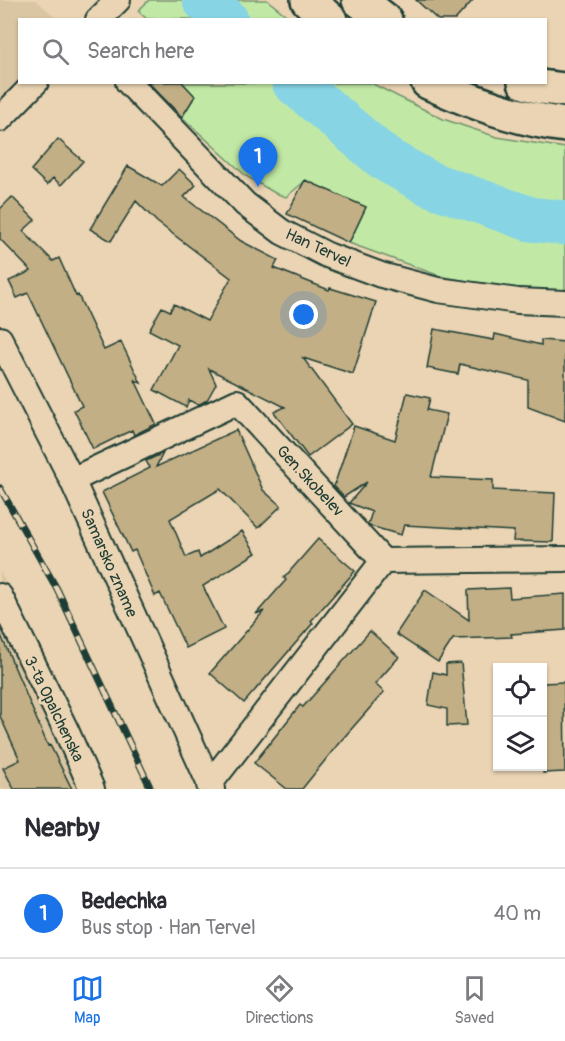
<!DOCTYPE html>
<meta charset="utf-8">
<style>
body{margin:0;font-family:Pangolin,sans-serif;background:#f7f7f7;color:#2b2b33}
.controls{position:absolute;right:18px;bottom:18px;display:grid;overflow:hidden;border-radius:0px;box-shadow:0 2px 4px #0004}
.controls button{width:54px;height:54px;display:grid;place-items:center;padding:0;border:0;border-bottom:2px solid #e1e1e2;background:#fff;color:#2b2b33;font:30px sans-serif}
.you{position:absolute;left:304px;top:315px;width:21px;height:21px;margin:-15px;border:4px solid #fff;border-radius:50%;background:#1a73e8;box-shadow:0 0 0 9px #1a73e833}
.badge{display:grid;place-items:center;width:39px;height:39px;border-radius:50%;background:#1a73e8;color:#fff;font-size:20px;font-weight:700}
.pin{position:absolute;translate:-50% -50px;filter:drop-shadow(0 2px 3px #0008)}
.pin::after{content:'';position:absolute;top:32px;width:21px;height:18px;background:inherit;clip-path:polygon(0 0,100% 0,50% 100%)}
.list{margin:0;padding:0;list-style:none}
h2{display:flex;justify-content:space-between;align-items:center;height:78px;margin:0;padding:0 24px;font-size:26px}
h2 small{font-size:20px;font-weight:400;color:#7c7c81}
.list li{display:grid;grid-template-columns:39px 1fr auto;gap:18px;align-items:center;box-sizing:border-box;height:90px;padding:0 24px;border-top:2px solid #e1e1e2}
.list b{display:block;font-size:22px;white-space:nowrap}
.list p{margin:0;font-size:20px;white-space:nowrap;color:#7c7c81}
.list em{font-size:20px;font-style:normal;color:#7c7c81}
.icon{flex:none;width:33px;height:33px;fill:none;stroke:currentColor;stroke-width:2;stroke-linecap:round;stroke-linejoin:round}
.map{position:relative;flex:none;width:565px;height:789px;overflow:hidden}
.search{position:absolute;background:#fff;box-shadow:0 2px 4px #0004;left:18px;right:18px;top:18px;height:66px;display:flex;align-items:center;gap:15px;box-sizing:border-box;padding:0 21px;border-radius:0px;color:#7c7c81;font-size:22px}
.sheet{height:168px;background:#fff}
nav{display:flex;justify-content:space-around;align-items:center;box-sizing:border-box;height:84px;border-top:2px solid #e1e1e2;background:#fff;font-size:16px;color:#7c7c81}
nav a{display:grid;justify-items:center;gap:3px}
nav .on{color:#1a73e8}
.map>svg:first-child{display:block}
</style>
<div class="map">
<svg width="565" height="789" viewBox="0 0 565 789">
<rect width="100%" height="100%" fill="#ead4b3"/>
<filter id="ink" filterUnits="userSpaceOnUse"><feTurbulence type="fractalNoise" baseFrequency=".0167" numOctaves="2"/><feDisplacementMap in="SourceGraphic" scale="12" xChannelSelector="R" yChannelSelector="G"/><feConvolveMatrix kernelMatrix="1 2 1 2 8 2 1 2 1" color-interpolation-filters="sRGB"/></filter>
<g filter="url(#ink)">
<!-- built -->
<path fill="#dac6a3" d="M0,0H36L57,19L20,20L19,80L0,102Z
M0,571L102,789H0Z"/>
<!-- green -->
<path fill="#c1e9a5" stroke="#70936c" stroke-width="1.5" d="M149,0H267L291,19H147L138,11Z
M182,83H371L443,119L497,137L565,148V292L494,286L440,276L349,243L366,207L305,181L286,197L275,193L246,176L182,117L195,96Z"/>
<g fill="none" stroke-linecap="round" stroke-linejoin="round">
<!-- river -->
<path stroke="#87d4e5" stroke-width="45" d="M205,0L226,20
M294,82L385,159L430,184L530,219L565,223"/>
</g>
<!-- building -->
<path fill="#c3af85" stroke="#1f3d34" stroke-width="1.5" d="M416,0H473L455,20H438Z
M148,82H182L195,96L182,117Z
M58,139L83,161L61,185L53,178L47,185L31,170Z
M128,166L162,186L179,169L196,185L184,197L241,241L278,260L274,268L329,290L330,288L376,302L353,374L303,358L352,424L308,457L274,412L285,407L209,369L216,384L207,400L198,405L189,400L186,407L154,390L178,345L149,330L162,307L170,311L174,304L207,321L231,278L157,222L136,201L111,241L90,229Z
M305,180L366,207L349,243L287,214Z
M12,197L35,220L23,231L53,261L59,258L76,296L78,295L104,350L121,342L141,383L135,380L156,424L134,435L132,430L93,449L74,410L82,406L28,293L17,298L9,281L31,271L0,239V209Z
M434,329L494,340L495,334L541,345V340L565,342V421L528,407V380L460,364L458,374L427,368Z
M407,393L430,398L427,410L447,414L431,477L493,480V490L555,493L553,542L513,541L514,531L404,525L401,535L370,526L368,524L372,512L349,503L367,482L344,497L334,486L354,426L395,440Z
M236,430L263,490L281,506L258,528L220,489L170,519L186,557L198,552L200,558L242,531L256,553L203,586L224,629L186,648L160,593L155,596L135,550L131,552L102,492L150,468L146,461L163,453L156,467Z
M318,539L355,571L311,621L313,623L244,703L210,673L264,611L256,614L286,580L284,578Z
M509,588L510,598L565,594V630L511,634L512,637L453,639L438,662L396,634L425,590L469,620L468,590Z
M370,631L399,657L375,684L384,692L339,743L302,789H287L254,763L300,705L303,707Z
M0,633L48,746L50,745L72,789H14L3,768L20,760L0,716Z
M461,663L467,725L447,726V709L428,705L433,672L446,675V664Z
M564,682L565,772L543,773V683Z"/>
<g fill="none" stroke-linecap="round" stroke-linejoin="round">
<defs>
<path id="street" d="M98,20L118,0
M128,82L245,204L282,232L327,255L381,275L438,290L518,301L565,303
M0,119L36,82
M0,339L72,480L212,789
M72,480L237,402L383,561L565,559
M0,596L66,730L92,789
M209,785L383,561"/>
<path id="secondary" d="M308,0L330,20
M359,0L385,20
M428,82C472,102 517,119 565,125
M525,82L541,87L565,90"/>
</defs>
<!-- street casing -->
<use href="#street" stroke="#1f3d34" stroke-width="28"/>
<!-- secondary casing -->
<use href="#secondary" stroke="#1f3d34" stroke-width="38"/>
<!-- street -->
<use href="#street" stroke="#ead4b3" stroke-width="24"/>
<!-- secondary -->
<use href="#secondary" stroke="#ead4b3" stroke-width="33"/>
<defs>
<path id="rail" d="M0,488L57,589L151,789"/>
</defs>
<!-- rail casing -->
<use href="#rail" stroke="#1f3d34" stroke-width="7"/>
<!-- rail -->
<use href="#rail" stroke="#ead4b3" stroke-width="4.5" stroke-dasharray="14" stroke-linecap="butt"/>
</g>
</g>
<g text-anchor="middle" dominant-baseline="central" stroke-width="6" stroke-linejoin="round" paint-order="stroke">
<!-- street labels -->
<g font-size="16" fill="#1f3d34" stroke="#ead4b3">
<text transform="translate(318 248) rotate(25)">Han Tervel</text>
<text transform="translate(310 481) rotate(47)">Gen.Skobelev</text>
<text transform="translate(109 563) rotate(66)">Samarsko zname</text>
<text transform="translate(54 709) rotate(64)">3-ta Opalchenska</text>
</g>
</g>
</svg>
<div class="controls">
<button><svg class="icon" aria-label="locate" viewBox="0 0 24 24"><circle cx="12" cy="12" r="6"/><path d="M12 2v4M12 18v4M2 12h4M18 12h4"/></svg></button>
<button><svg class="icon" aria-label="layers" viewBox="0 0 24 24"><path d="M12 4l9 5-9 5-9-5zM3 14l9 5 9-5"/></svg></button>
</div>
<div class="you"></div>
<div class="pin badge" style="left:258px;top:187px">1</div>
<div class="search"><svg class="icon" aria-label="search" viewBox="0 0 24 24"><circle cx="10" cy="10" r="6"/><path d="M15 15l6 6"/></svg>Search here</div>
</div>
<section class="sheet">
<h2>Nearby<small></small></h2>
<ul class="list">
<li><span class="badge">1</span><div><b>Bedechka</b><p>Bus stop · Han Tervel</p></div><em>40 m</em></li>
</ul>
</section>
<nav>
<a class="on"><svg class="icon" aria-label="map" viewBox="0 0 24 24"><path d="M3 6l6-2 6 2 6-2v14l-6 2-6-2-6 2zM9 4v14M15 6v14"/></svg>Map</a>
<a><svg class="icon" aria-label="directions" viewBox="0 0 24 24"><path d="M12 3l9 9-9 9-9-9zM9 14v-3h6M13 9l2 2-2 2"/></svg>Directions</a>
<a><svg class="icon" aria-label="saved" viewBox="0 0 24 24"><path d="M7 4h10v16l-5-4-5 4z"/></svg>Saved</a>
</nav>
